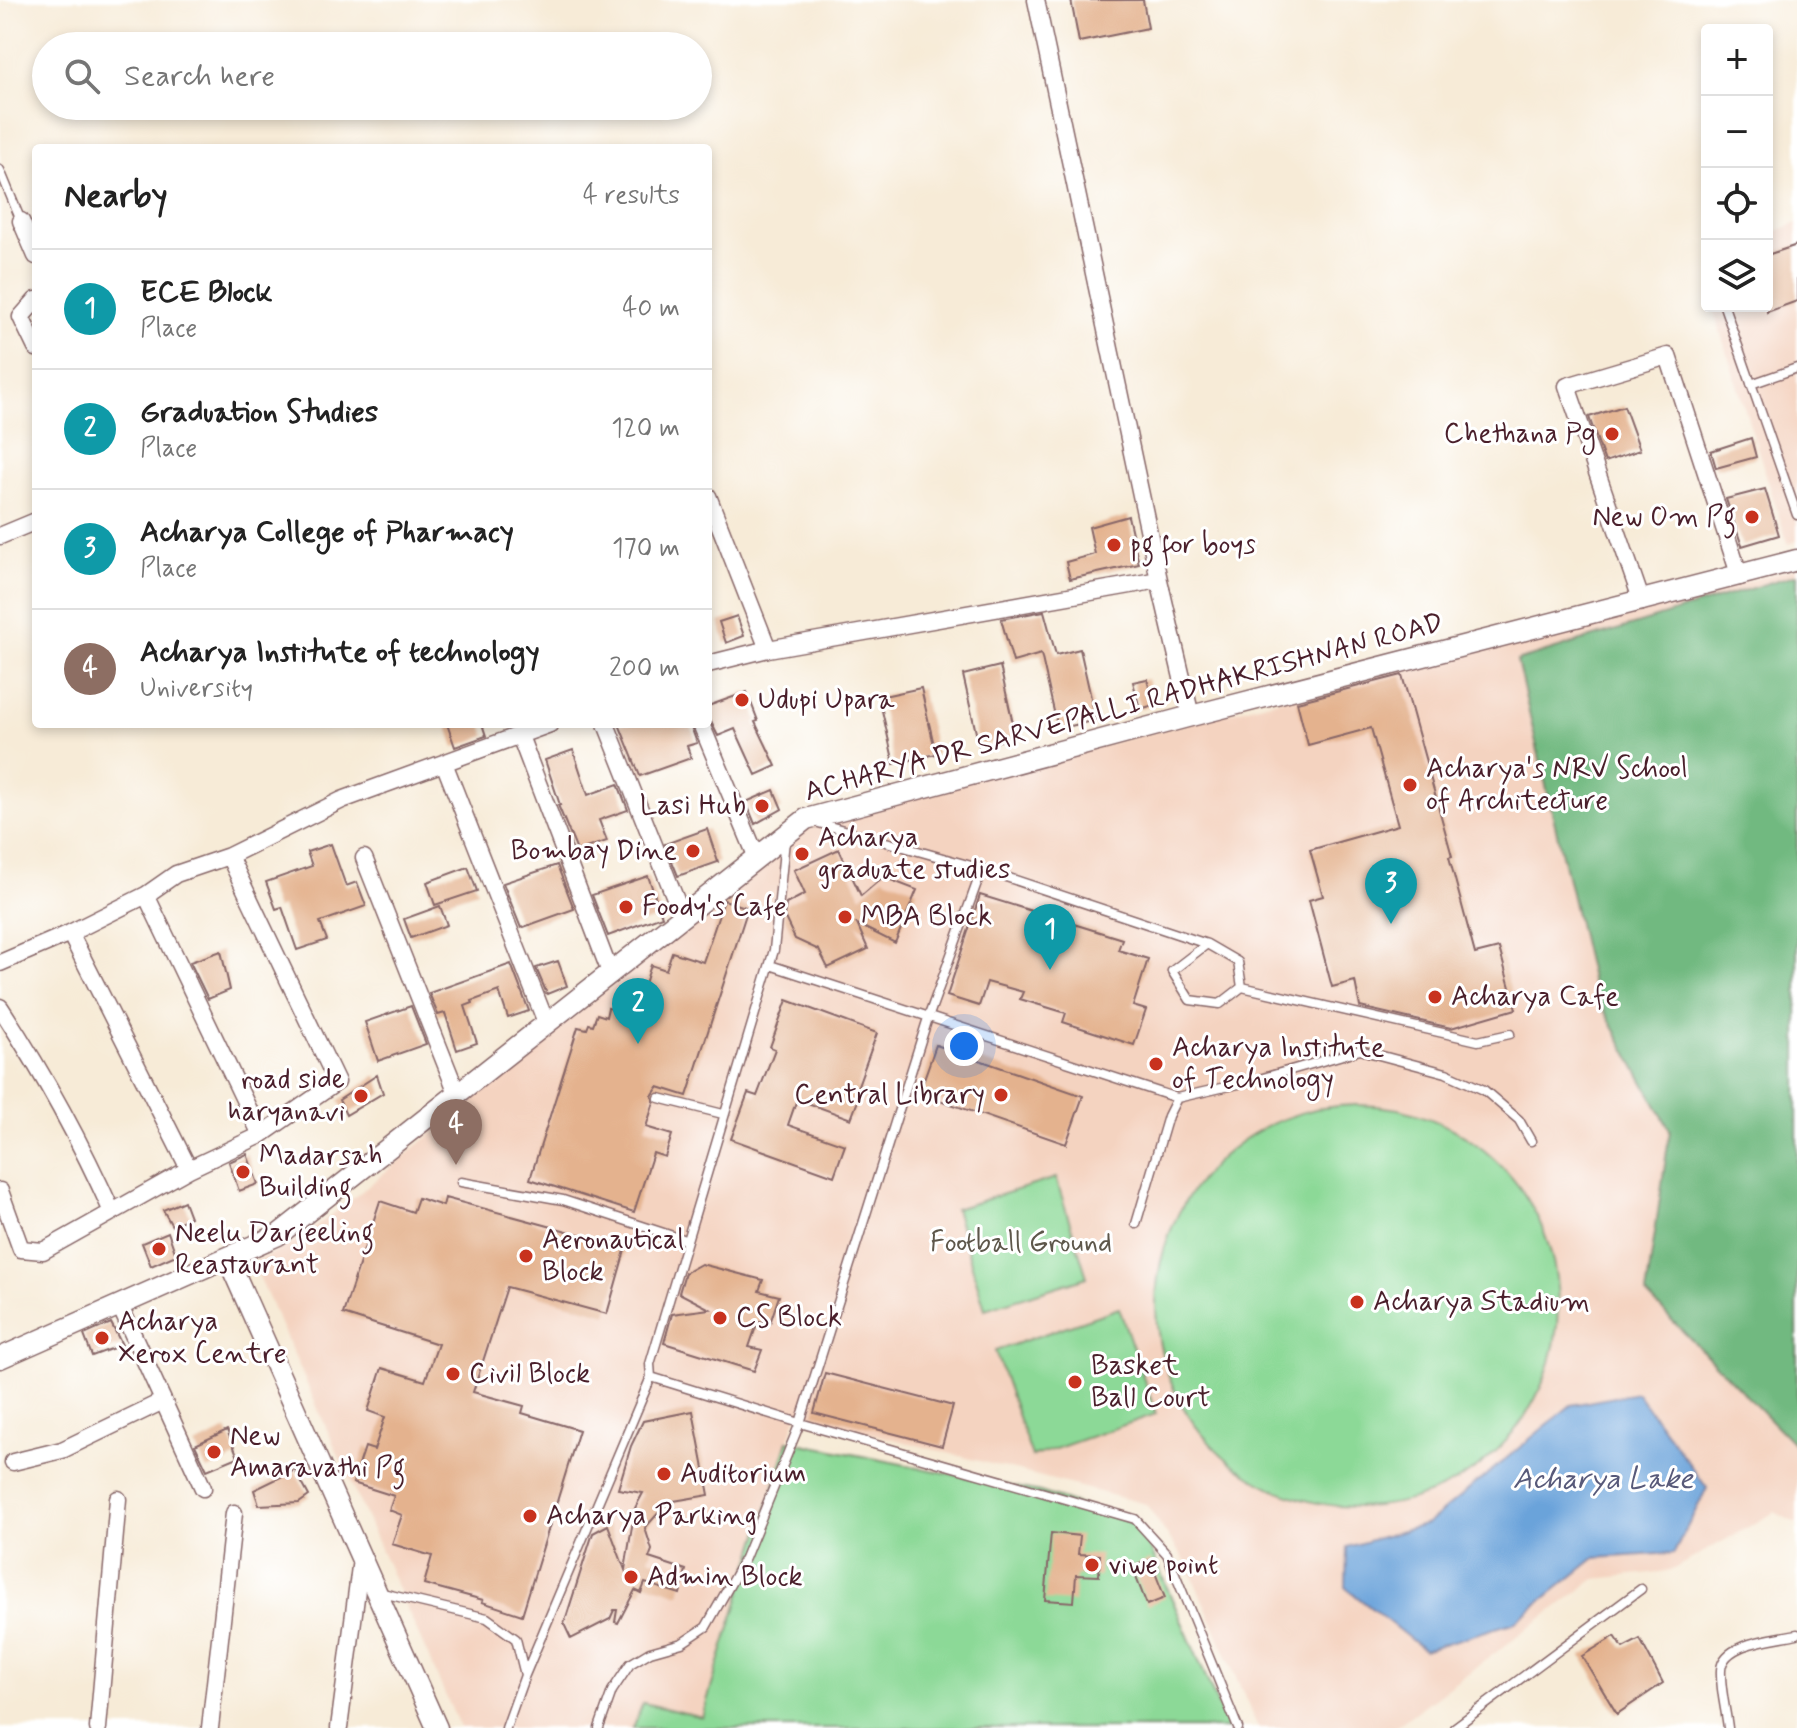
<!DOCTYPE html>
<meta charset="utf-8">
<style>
body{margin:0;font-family:Mynerve,sans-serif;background:#f6f6f6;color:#222}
.controls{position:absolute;right:24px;top:24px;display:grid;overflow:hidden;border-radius:8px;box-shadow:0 4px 12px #0003}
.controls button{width:72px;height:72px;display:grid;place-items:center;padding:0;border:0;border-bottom:2px solid #e0e0e0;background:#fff;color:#222;font:40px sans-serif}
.you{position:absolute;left:964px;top:1046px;width:28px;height:28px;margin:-20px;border:6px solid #fff;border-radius:50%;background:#1a73e8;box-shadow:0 0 0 12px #1a73e833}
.badge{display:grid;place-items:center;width:52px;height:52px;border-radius:50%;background:#7c3aed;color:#fff;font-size:26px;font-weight:700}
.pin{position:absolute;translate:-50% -66px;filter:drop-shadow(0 2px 4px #0008)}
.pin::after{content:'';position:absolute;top:42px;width:28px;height:24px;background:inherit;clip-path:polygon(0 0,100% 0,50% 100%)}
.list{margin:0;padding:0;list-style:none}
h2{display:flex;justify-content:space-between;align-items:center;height:104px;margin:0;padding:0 32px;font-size:34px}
h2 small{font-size:26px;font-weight:400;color:#767676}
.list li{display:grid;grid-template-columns:52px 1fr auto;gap:24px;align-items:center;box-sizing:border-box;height:120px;padding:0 32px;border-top:2px solid #e0e0e0}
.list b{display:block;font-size:30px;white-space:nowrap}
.list p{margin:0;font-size:26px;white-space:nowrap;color:#767676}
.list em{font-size:26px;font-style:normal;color:#767676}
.icon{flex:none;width:44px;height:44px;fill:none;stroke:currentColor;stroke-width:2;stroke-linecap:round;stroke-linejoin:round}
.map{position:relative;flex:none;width:1797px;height:1728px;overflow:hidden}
.search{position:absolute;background:#fff;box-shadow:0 4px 12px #0003;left:32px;top:32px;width:680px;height:88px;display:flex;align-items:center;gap:20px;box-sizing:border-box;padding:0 28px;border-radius:44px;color:#767676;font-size:30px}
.panel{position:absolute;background:#fff;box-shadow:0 4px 12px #0003;left:32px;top:144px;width:680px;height:584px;border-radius:8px}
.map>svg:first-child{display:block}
</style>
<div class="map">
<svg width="1797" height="1728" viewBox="0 0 1797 1728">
<rect width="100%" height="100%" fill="#fff"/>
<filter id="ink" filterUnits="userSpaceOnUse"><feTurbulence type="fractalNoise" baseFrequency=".0125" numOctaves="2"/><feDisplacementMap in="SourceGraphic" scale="16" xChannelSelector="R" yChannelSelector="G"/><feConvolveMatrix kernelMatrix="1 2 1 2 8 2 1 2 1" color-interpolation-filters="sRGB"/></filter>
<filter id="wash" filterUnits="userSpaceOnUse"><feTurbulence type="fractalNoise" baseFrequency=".006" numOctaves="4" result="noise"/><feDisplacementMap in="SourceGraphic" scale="32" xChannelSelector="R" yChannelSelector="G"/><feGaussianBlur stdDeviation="1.8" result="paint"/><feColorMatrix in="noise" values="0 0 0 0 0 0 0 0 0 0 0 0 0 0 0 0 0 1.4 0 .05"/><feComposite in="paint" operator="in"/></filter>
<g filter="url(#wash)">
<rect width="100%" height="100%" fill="#f7ebd7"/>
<!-- built -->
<path fill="#f4d3c0" d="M1797,223V541L1788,544L1712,306H1767V235Z
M1797,567V1524L1775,1512L1670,1571L1595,1579L1394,1728H1258L1187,1564L1146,1504L797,1414L702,1717L643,1703L633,1728H460L253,1263L293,1243L345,1205L811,821L1440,658L1607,622Z"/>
<!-- green -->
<path fill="#8cd997" stroke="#6b7c61" stroke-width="2" d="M1156 1306a201 201 0 1 1 402 0a201 201 0 1 1-402 0Z
M1056,1178L1087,1277L985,1309L955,1209Z
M1119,1308L1156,1414L1032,1457L995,1351Z
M788,1441L1040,1492L1140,1525L1228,1728H633L643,1703L702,1717Z"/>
<!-- forest -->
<path fill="#71b980" stroke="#5e6c56" stroke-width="2" d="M1797,574V1447L1646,1294L1670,1130L1594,992L1517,661Z"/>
<!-- water -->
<path fill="#6aa3da" stroke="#5a6182" stroke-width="2" d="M1637,1393L1707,1488L1674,1553L1595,1558L1515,1622L1424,1650L1346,1588L1347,1547L1427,1524L1571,1405Z"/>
<g id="blocks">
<!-- building -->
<path fill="#e4b28e" d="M1071,0H1143L1148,28L1079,42Z
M1797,245V301L1767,312V255Z
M1624,406L1640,450L1605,462L1589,417Z
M1751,438L1756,457L1716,468L1711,451Z
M1765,489L1779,535L1742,546L1726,499Z
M1128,516L1139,564L1070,579L1066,562L1095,554L1089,527Z
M1044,611L1056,655L1080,649L1096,720L1058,729L1041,654L1013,662L1001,619Z
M737,616L744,636L726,643L719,622Z
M1000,666L1016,737L979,746L963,675Z
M1402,675L1452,856L1449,857L1475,954L1499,948L1516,1009L1451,1028L1360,1007L1355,981L1332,987L1309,900L1323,896L1310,850L1398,825L1371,728L1308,745L1297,702Z
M1147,679L1154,705L1140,709L1133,682Z
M921,688L936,754L894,764L879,697Z
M747,692L758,721L755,722L776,766L756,775L735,729L718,736L708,716V706Z
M447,724H482L486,736L455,747Z
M619,724H690L697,743L687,746L691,758L640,776Z
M573,750L588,795L618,784L628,810L599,820L607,841L577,851L558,805H560L545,760Z
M774,790L782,809L755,824L746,802Z
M707,829L718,862L678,876L665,844Z
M331,844L346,886L357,882L366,906L320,922L327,940L297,950L282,907L276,909L266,882L312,866L307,852Z
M839,849L861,896L883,877L917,890L895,943L857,924L868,949L828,968L819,950L795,939L784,916L786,904L805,894L794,870Z
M557,865L574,909L521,928L503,883Z
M468,867L477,891L435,905L427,882Z
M648,876L662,916L608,936L592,895Z
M980,895L1122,939L1118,950L1148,959L1133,1006L1146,1010L1134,1045L1063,1022L1066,1013L1020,999L1023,992L987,982L979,1006L947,996Z
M724,900L748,908L687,1096L658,1087L652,1096L654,1102L646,1127L672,1135L665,1157L653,1153L634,1212L530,1179L578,1027L587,1029L589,1024L593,1025L597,1014L606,1017L608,1008L617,1010L623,990L641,996L651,965L666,970L672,952L703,962Z
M440,906L447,925L411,938L404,919Z
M221,951L230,990L208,999L190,962Z
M558,961L567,986L547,994L536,968Z
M511,964L529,1011L508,1018L499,991L472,1001L473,1003L465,1006L477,1043L457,1050L445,1013L438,1015L429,993Z
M787,1000L877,1033L857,1088L862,1090L851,1119L797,1099L788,1125L845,1145L834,1176L731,1139L748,1093L757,1096L775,1049L770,1047Z
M411,1006L426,1044L378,1061L365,1022Z
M936,1045L1083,1096L1066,1144L919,1093Z
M377,1075L383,1093L346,1115L339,1100Z
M247,1154L258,1184L239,1191L229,1162Z
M418,1198L443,1206L445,1198L626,1247L607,1314L507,1287L473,1392L524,1406L522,1413L579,1430L522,1615L482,1602L483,1600L424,1584L432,1556L392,1544L402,1515L389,1510L394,1496L353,1483L365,1447L374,1450L385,1417L368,1411L382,1368L425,1381L438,1344L343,1314L380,1201L413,1212Z
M184,1201L190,1217L172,1226L163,1210Z
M168,1232L176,1255L151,1266L142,1243Z
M701,1264L763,1280L759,1291L779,1296L770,1323L758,1321L749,1347L762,1350L754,1371L664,1343L672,1314L710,1309L679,1293L685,1273Z
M111,1323L122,1345L92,1356L84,1335Z
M825,1373L953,1406L942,1446L814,1413Z
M693,1411L709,1495L668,1502L645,1528L652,1550L649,1558L686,1570L680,1594L645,1583L641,1593L635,1590L618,1623L615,1622L617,1610H614L610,1619L571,1639L564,1624L593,1533L608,1525L625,1570L635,1508L643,1493L618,1489L631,1446L643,1421Z
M227,1430L238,1457L207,1470L195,1445Z
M295,1470L309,1496L299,1503L259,1505L254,1490Z
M1051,1533L1080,1536L1078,1554L1100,1555L1099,1576L1076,1575L1074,1602L1045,1600Z
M1150,1560L1165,1598L1147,1605L1132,1567Z
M1615,1636L1623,1648L1640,1639L1663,1683L1617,1714L1582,1656Z"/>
</g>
</g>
<g filter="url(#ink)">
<use href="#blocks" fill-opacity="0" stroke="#876667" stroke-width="2"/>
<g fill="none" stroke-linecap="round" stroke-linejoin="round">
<defs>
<path id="service" d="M0,170L21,221
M1724,306L1797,515
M1751,384L1797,368
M815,822L982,869L1207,944L1238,962L1242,987L1478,1041L1510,1034
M785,840L774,950L650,1364L651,1377L800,1423L1135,1519L1167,1554L1238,1728
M1207,944L1172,971L1190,1000L1220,1004L1242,987
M770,965L1177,1098L1256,1080L1360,1050L1446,1073L1484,1090L1519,1120L1531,1141
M659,1098L723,1114
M461,1182L563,1200L685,1240
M1136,1224L1168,1116L1177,1098
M378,1592L487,1618L516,1639L525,1675L506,1728
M525,1675L651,1377
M599,1728L612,1691L630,1664L650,1652L682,1643L706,1627L745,1558L800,1423L928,1018L982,869
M1454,1728L1641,1589
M1728,1728C1726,1710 1720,1689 1721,1670C1722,1642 1776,1639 1797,1634"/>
<path id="minor" d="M1036,0L1159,580L1191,716
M21,221L36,256
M36,300L21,317L36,348
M708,496L768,649
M0,536L36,521
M1642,602L1567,386L1668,356L1740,577
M708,664L768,649L1159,580
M606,724L683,918
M701,724L757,858
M520,736L611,975
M444,763L547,1025
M364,858L457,1093
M146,895L261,1135L337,1082L229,856L342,800L550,724
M70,933L189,1169
M0,963L70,933L146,895L176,874L229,856
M0,1007C43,1073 80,1140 112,1212
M0,1191L21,1249L43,1251L189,1169L261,1135
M119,1304L203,1488
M13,1462L62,1450L163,1401
M98,1728L118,1499
M210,1728L234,1513
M339,1728L361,1559"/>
<path id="tertiary" d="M228,1259L437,1728
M0,1358L278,1235L806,819L1191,716L1797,560"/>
</defs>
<!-- service casing -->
<use href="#service" stroke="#876667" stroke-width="11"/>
<!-- minor casing -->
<use href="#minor" stroke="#876667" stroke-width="19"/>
<!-- tertiary casing -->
<use href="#tertiary" stroke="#876667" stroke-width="23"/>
<!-- service -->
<use href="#service" stroke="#fff" stroke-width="8"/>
<!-- minor -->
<use href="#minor" stroke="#fff" stroke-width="16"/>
<!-- tertiary -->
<use href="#tertiary" stroke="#fff" stroke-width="20"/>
</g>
</g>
<!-- markers -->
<g fill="#c8321e" stroke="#fff" stroke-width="3">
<circle cx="1612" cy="434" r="8"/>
<circle cx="1752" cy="517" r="8"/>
<circle cx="1114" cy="545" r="8"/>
<circle cx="742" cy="700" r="8"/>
<circle cx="1410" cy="785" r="8"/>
<circle cx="762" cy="806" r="8"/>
<circle cx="693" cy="851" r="8"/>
<circle cx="802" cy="854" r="8"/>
<circle cx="626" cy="907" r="8"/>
<circle cx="845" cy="917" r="8"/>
<circle cx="1435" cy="997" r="8"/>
<circle cx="1156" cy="1064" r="8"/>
<circle cx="1001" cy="1095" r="8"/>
<circle cx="361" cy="1096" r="8"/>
<circle cx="243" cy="1172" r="8"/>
<circle cx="159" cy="1249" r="8"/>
<circle cx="526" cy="1256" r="8"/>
<circle cx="1357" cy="1302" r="8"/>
<circle cx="720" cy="1318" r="8"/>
<circle cx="102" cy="1338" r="8"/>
<circle cx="453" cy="1374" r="8"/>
<circle cx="1075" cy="1382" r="8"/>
<circle cx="214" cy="1452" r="8"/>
<circle cx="664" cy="1474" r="8"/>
<circle cx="530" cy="1516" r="8"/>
<circle cx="1092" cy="1565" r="8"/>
<circle cx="631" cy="1577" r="8"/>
</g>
<g text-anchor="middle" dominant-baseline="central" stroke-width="6" stroke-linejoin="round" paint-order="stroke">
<!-- poi labels -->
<g font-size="28" fill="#4a1f2b" stroke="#fff" text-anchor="start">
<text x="1596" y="434" text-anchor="end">Chethana Pg</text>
<text x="1736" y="517" text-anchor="end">New Om Pg</text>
<text x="1130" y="545">pg for boys</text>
<text x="758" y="700">Udupi Upara</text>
<text x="1426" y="769">Acharya's NRV School<tspan x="1426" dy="32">of Architecture</tspan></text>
<text x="746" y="806" text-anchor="end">Lasi Hub</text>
<text x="818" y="838">Acharya<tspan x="818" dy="32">graduate studies</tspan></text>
<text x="677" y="851" text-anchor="end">Bombay Dine</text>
<text x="642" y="907">Foody's Cafe</text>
<text x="861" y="917">MBA Block</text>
<text x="1451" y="997">Acharya Cafe</text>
<text x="1172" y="1048">Acharya Institute<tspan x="1172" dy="32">of Technology</tspan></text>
<text x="345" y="1080" text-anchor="end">road side<tspan x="345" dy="32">haryanavi</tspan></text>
<text x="985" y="1095" text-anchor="end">Central Library</text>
<text x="259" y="1156">Madarsah<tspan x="259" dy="32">Building</tspan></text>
<text x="175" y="1233">Neelu Darjeeling<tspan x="175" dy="32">Reastaurant</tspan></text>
<text x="542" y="1240">Aeronautical<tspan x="542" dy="32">Block</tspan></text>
<text x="1373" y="1302">Acharya Stadium</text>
<text x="736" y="1318">CS Block</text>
<text x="118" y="1322">Acharya<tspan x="118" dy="32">Xerox Centre</tspan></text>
<text x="1091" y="1366">Basket<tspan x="1091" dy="32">Ball Court</tspan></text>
<text x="469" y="1374">Civil Block</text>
<text x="230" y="1436">New<tspan x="230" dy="32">Amaravathi Pg</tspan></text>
<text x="680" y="1474">Auditorium</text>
<text x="546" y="1516">Acharya Parking</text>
<text x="1108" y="1565">viwe point</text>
<text x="647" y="1577">Admin Block</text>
</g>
<!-- street labels -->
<g font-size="28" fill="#4a1f2b" stroke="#fff">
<text transform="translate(1124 708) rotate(-15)">ACHARYA DR SARVEPALLI RADHAKRISHNAN ROAD</text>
</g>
<!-- park labels -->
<g font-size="28" fill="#5e574b" stroke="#fff">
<text x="1021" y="1243">Football Ground</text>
</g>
<!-- water labels -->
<g font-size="30" font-style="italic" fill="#585a7a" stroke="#fff">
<text x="1603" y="1479">Acharya Lake</text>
</g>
</g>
</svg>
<div class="controls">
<button>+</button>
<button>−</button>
<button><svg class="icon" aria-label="locate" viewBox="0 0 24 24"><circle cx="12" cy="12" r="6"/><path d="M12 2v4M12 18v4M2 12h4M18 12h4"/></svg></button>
<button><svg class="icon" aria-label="layers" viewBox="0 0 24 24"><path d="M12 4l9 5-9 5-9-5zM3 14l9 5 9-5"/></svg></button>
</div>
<div class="you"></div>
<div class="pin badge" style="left:1050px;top:970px;background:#0f9aa8">1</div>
<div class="pin badge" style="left:638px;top:1044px;background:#0f9aa8">2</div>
<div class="pin badge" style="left:1391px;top:924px;background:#0f9aa8">3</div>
<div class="pin badge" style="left:456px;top:1165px;background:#8d6e63">4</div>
<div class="search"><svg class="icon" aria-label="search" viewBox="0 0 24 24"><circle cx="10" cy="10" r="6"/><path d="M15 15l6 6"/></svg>Search here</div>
<section class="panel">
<h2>Nearby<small>4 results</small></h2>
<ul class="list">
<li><span class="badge" style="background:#0f9aa8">1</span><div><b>ECE Block</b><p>Place</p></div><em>40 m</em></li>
<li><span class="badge" style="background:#0f9aa8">2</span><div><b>Graduation Studies</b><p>Place</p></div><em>120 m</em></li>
<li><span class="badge" style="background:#0f9aa8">3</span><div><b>Acharya College of Pharmacy</b><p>Place</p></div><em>170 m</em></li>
<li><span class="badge" style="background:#8d6e63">4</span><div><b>Acharya Institute of technology</b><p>University</p></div><em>200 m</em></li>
</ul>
</section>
</div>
